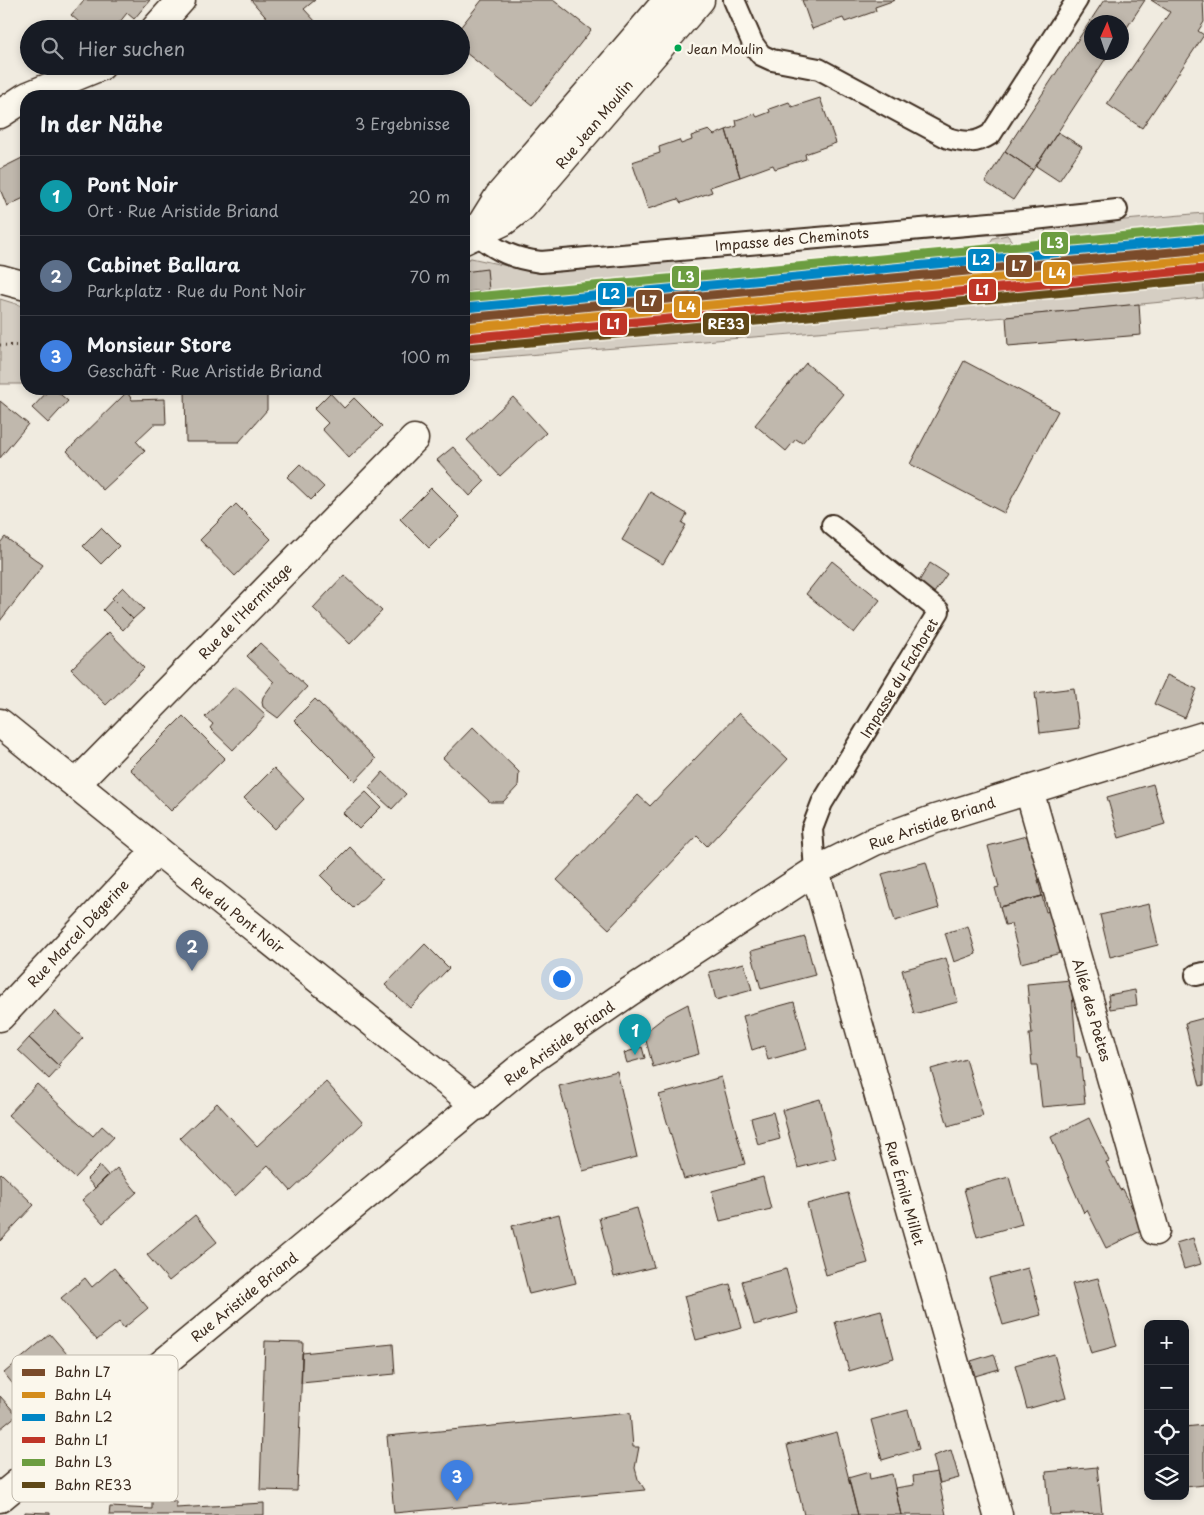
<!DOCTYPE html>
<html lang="de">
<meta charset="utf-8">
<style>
body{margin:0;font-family:"Playpen Sans",sans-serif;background:#20242c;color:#f1f3f6}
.controls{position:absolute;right:15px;bottom:15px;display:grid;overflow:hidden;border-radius:10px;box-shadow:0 2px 8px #0003}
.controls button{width:45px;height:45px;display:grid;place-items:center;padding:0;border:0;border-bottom:1px solid #363941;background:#171b24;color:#f1f3f6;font:25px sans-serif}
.compass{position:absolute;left:1084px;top:15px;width:45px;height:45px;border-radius:50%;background:#171b24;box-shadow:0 2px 8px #0003;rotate:3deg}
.you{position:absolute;left:561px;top:978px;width:18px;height:18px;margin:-12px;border:4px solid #fff;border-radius:50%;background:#1a73e8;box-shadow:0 0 0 8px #1a73e833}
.badge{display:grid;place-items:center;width:32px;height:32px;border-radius:50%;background:#7c3aed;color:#fff;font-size:16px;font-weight:700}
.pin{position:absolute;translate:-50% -41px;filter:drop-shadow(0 1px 2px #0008)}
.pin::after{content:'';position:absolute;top:26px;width:18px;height:15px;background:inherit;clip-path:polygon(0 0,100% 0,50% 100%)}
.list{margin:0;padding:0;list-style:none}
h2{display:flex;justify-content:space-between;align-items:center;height:65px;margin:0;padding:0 20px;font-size:21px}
h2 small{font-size:16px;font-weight:400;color:#9ea1a6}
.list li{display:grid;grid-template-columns:32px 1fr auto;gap:15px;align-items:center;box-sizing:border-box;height:80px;padding:0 20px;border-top:1px solid #363941}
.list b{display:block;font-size:19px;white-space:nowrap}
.list p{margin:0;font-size:16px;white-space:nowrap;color:#9ea1a6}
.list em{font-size:16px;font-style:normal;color:#9ea1a6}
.icon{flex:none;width:28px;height:28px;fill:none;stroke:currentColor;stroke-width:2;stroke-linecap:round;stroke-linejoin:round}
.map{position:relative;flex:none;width:1204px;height:1515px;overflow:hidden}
.search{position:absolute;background:#171b24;box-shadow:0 2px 8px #0003;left:20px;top:20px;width:450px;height:55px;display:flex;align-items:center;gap:12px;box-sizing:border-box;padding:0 18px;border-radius:28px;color:#9ea1a6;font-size:19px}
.panel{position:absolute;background:#171b24;box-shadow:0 2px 8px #0003;left:20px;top:90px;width:450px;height:305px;border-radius:20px}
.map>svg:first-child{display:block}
</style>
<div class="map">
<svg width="1204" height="1515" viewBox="0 0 1204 1515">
<rect width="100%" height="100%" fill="#f0ebe0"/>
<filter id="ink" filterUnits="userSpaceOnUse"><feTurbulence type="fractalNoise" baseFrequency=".02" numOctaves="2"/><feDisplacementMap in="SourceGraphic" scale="10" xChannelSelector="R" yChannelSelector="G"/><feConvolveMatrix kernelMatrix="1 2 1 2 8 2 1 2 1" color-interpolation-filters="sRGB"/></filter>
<g filter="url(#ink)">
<!-- green -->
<path fill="#d5cec3" stroke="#887c70" d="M1204,213V298L1006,317L464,360V261L471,258L539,273L675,259L698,272L987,247L993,238L1007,235L1020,251L1042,247L1046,227Z
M0,299L26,307V384H0Z"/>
<!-- building -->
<path fill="#c0b8ad" stroke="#3b2a1e" d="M84,0H150L134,19L127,13L114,29H87L71,15Z
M251,0H315L304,9L316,22L309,29H276Z
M482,0H553L591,30L532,105L461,49V29H459Z
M802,0H895L875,7L876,11L845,22L843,18L812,29Z
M1104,0H1145L1122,35V22H1092V52H1110L1033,170L1005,151Z
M1151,0H1203L1204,22L1198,31L1204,35L1142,128L1107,104L1170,12Z
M820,98L836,143L805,154L806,159L775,169L773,165L740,177L726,130L737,126L736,120L755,114L757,117L770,112L769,109L789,102L792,107Z
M709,130L714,135L726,130L740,177L710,187L712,192L681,203L678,199L648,209L632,162L660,153L659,147L679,140L681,144L692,140L691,136Z
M1058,132L1082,147L1059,181L1036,166Z
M1005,151L1033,170L1013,200L985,182Z
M26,156V197L7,206L0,189V169Z
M487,269L489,290L464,292V272Z
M1139,304L1141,335L1008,346L1006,317Z
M964,361L1058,411L1004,513L910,464Z
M806,363L843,394L802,443L796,439L786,451L755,425Z
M50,389H54L68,401L48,423L32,408Z
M185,389H267V410L239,442H186Z
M127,392L132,400L165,399L166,424H154L136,441L145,451L103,490L67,451Z
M330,393L344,408L354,398L382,426L349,458L322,429L328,423L314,409Z
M513,397L546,433L500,476L467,440Z
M0,401L28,424L0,458Z
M453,447L485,481L470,496L437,460Z
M300,464L324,487L311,500L287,477Z
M431,488L460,517L429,548L400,519Z
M650,492L687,514L682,523L686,525L663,564L622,540Z
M236,504L271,539L235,576L200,540Z
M101,528L119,546L101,564L83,546Z
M5,537L43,565L0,621V543Z
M832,561L880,600L854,633L806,594Z
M930,563L947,574L934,593L918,583Z
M344,575L382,611L350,644L313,608Z
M123,587L144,609L133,619L112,598Z
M113,599L133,619L123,630L103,610Z
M109,632L144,668L106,705L71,669Z
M260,643L307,687L278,718L263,707L262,702L263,697L274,682L247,656Z
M1167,675L1197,689L1185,718L1154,704Z
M235,686L266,715L233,750L210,728L213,724L205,717Z
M1074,688L1079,728L1040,733L1035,693Z
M315,699L376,759L355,781L294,720Z
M739,713L788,759L707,846L697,836L609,929L557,880L638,795L650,806Z
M183,716L225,758L171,811L130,769Z
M473,727L519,772L518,786L503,802H490L443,758Z
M274,768L304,799L275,829L244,798Z
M383,772L406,794L392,809L369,788Z
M1153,784L1165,824L1119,838L1107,797Z
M366,792L381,807L359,829L343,813Z
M1030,835L1041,879L1038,880L1042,896L1000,907L995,888L999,887L988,846Z
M350,847L382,880L353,908L321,876Z
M926,862L939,908L895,921L882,874Z
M1042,896L1046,912L1050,911L1061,953L1021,963L1011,924L1005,925L1000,907Z
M1149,904L1158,945L1110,957L1100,915Z
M968,926L976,954L954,962L945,933Z
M805,937L815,975L761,989L751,951Z
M425,944L449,968L410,1008L385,985Z
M946,958L958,1002L914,1014L902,970Z
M744,963L752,990L716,1000L709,972Z
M1071,980L1077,1057H1080L1085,1103L1042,1107L1037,1065H1032L1029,1034H1032L1027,984Z
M1135,990L1137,1005L1110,1009L1108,995Z
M794,1002L807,1049L768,1060L764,1046L752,1050L743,1016Z
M688,1004L699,1054L653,1067L644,1033L667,1015Z
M55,1011L83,1038L58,1065L29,1038Z
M1204,1018V1085L1200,1086L1185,1023Z
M29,1038L60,1067L49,1079L18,1050Z
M642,1047L645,1058L627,1063L624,1053Z
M966,1059L983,1116L948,1126L931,1069Z
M617,1071L637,1157L583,1171L559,1086Z
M721,1077L745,1164L684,1179L659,1095Z
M326,1082L363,1123L291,1191L268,1165L235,1196L180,1138L217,1103L257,1146Z
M37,1084L93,1136L102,1126L114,1137L75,1178L8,1115Z
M820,1099L836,1158L798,1168L782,1110Z
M773,1112L780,1139L758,1145L751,1118Z
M1089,1118L1109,1161L1106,1162L1120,1190L1123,1189L1143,1230L1106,1248L1087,1210L1084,1213L1051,1137Z
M100,1166L108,1175L95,1188L87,1179Z
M117,1168L137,1192L103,1223L82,1200Z
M1,1173L34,1205L0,1241V1174Z
M763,1177L771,1209L720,1221L712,1191Z
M1009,1177L1022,1224L977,1237L964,1189Z
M848,1193L868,1263L826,1275L807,1204Z
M637,1208L654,1267L614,1277L599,1218Z
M559,1214L576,1283L529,1294L512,1226Z
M195,1215L217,1242L169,1281L147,1255Z
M1193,1238L1201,1264L1184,1269L1176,1243Z
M114,1268L148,1308L124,1328L119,1322L97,1340L61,1298L85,1278L92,1287Z
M1028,1268L1041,1315L1003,1325L989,1278Z
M786,1269L798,1313L754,1325L742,1281Z
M1098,1278L1117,1346L1091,1353L1072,1284Z
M730,1284L742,1328L696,1340L684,1296Z
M881,1310L894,1358L849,1371L835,1322Z
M50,1334L72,1360L25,1399L4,1373Z
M265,1341L303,1342L297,1491L260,1490Z
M393,1344L395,1374L301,1383L302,1353Z
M994,1354L999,1369L975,1376L971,1361Z
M1054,1354L1066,1398L1027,1409L1015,1365Z
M0,1396L17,1415L0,1429Z
M908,1410L919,1449L882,1460L871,1420Z
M630,1413L633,1447H639L635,1468L638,1479L645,1490L394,1513L387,1436Z
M1204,1425V1485L1185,1487V1427Z
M837,1432L858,1515H804L787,1445Z
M951,1450L959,1478L940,1483L933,1456Z
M1097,1467L1102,1513L1050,1515L1046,1472Z
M869,1472L870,1479L892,1474L901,1515H858L848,1478Z
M937,1472L946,1515H901L895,1488L914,1485L913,1476Z
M152,1500L176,1501V1508L264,1503V1515H109L110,1507L152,1509Z
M25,1512L50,1513V1515H25Z"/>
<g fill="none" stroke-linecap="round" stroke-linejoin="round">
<defs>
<path id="service" d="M734,0L753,44L761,55L772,60L819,69L948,138C965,143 976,144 991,134L1077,0
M476,233C495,251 515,259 541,262L1025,220L1117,210
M815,871L812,829L822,803L939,611L832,525
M1196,975L1204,973"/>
<path id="minor" d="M155,29L181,0
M28,96L101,66
M0,114L26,97
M76,784L414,439
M1029,790L1155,1231
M157,850L477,1106
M815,871L998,1515
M0,1498L525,1064L629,992L815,871L875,841L935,819L1204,736"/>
<path id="tertiary" d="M476,233L499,196L668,0
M464,240L504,221L522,207L700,0
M0,279L26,286
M0,723L157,850L0,1017"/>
</defs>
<!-- service casing -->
<use href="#service" stroke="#3b2a1e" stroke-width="24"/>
<!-- minor casing -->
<use href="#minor" stroke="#3b2a1e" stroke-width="31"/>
<!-- tertiary casing -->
<use href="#tertiary" stroke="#3b2a1e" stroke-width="31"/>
<!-- path -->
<path stroke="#3b2a1e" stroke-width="3" stroke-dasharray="1 4" stroke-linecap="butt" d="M1031,246L1037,272
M531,289L538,323
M464,328L538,323L1204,255
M0,345L26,346"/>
<!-- service -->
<use href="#service" stroke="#fbf7ec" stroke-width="20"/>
<!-- minor -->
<use href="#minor" stroke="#fbf7ec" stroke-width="28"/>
<!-- tertiary -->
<use href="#tertiary" stroke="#fbf7ec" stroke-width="28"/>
<defs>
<path id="rail-1" d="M464,318L1204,249"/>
<path id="rail-2" d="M465,328L1204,259"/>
<path id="rail-3" d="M464,308L1203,239"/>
<path id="rail-4" d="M466,338L1204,269"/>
<path id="rail-5" d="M464,298L1202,229"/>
<path id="rail-6" d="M467,348L1204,279"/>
</defs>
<!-- rail-1 casing -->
<use href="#rail-1" stroke="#fbf7ec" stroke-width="12"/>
<!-- rail-2 casing -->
<use href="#rail-2" stroke="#fbf7ec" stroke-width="12"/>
<!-- rail-3 casing -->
<use href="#rail-3" stroke="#fbf7ec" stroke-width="12"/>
<!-- rail-4 casing -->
<use href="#rail-4" stroke="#fbf7ec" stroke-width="12"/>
<!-- rail-5 casing -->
<use href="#rail-5" stroke="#fbf7ec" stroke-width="12"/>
<!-- rail-6 casing -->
<use href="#rail-6" stroke="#fbf7ec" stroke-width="12"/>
<!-- rail-1 -->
<use href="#rail-1" stroke="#7a4b2a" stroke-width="9"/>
<!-- rail-2 -->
<use href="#rail-2" stroke="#d48c1b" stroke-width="9"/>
<!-- rail-3 -->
<use href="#rail-3" stroke="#0085c4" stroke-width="9"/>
<!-- rail-4 -->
<use href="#rail-4" stroke="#bf3527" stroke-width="9"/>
<!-- rail-5 -->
<use href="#rail-5" stroke="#6c9d40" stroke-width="9"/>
<!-- rail-6 -->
<use href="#rail-6" stroke="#5f4817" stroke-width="9"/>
</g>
</g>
<!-- markers -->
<circle fill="#00a651" stroke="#fbf7ec" stroke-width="2" cx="678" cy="48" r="4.5"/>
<g text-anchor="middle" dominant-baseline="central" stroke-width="5" stroke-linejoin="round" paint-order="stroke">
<!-- bus labels -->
<g font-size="13" fill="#3b2a1e" stroke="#fbf7ec" text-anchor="start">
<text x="687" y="48">Jean Moulin</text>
</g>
<!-- street labels -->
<g font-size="14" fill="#3b2a1e" stroke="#fbf7ec">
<text transform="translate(594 124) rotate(-50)">Rue Jean Moulin</text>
<text transform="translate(792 239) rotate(-5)">Impasse des Cheminots</text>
<text transform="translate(245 611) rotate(-46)">Rue de l'Hermitage</text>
<text transform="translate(899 678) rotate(-59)">Impasse du Fachoret</text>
<text transform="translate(932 823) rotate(-19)">Rue Aristide Briand</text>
<text transform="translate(238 915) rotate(38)">Rue du Pont Noir</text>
<text transform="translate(78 933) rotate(-47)">Rue Marcel Dégerine</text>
<text transform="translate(1092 1010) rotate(74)">Allée des Poètes</text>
<text transform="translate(559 1043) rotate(-36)">Rue Aristide Briand</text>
<text transform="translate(905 1193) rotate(74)">Rue Émile Millet</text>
<text transform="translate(244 1297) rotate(-39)">Rue Aristide Briand</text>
</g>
</g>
<!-- legend -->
<rect x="12" y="1355" width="166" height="147" rx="8" fill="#fbf7ec" stroke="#c1baae" stroke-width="1"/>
<rect x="22" y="1369" width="23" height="7" fill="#7a4b2a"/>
<rect x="22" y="1392" width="23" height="6" fill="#d48c1b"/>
<rect x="22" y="1414" width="23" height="7" fill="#0085c4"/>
<rect x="22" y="1437" width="23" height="6" fill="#bf3527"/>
<rect x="22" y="1459" width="23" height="7" fill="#6c9d40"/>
<rect x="22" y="1482" width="23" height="6" fill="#5f4817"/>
<g font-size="14" fill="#3b2a1e">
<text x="54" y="1377">Bahn L7</text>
<text x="54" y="1400">Bahn L4</text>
<text x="54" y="1422">Bahn L2</text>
<text x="54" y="1445">Bahn L1</text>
<text x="54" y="1467">Bahn L3</text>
<text x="54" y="1490">Bahn RE33</text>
</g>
<g stroke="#fbf7ec" stroke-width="2">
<rect x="1040" y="231" width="29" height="24" rx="5" fill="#6c9d40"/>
<rect x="967" y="248" width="28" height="24" rx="5" fill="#0085c4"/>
<rect x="1005" y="254" width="28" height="24" rx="5" fill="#7a4b2a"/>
<rect x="1042" y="261" width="29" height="24" rx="5" fill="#d48c1b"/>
<rect x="671" y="265" width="29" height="24" rx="5" fill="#6c9d40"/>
<rect x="968" y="278" width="29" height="24" rx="5" fill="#bf3527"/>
<rect x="597" y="282" width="29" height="24" rx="5" fill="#0085c4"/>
<rect x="635" y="289" width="28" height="24" rx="5" fill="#7a4b2a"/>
<rect x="673" y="295" width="28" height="24" rx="5" fill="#d48c1b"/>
<rect x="702" y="312" width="48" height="24" rx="5" fill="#5f4817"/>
<rect x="599" y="312" width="29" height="24" rx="5" fill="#bf3527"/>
</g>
<g font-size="14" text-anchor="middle" font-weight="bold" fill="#fff">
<text x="1055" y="248">L3</text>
<text x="981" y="265">L2</text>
<text x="1019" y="271">L7</text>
<text x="1057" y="278">L4</text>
<text x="686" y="282">L3</text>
<text x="982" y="295">L1</text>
<text x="611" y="299">L2</text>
<text x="649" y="306">L7</text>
<text x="687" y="312">L4</text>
<text x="726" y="329">RE33</text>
<text x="613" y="329">L1</text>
</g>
</svg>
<div class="controls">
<button>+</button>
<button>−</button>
<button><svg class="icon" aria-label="locate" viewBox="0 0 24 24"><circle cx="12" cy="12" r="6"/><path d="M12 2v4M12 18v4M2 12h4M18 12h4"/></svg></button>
<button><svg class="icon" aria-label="layers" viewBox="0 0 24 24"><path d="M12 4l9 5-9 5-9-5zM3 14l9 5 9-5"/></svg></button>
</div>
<svg class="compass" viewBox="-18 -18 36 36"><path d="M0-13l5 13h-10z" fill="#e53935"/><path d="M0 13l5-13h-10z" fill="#9ea1a6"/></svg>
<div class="you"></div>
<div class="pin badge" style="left:635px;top:1055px;background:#0f9aa8">1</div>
<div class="pin badge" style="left:192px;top:971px;background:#5c6f8a">2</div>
<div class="pin badge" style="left:457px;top:1501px;background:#3f7fe0">3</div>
<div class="search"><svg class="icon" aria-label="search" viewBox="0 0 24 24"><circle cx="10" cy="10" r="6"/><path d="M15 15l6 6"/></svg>Hier suchen</div>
<section class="panel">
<h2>In der Nähe<small>3 Ergebnisse</small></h2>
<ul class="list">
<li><span class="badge" style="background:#0f9aa8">1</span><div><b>Pont Noir</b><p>Ort · Rue Aristide Briand</p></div><em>20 m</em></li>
<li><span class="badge" style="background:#5c6f8a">2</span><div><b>Cabinet Ballara</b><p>Parkplatz · Rue du Pont Noir</p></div><em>70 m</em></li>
<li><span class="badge" style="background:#3f7fe0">3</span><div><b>Monsieur Store</b><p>Geschäft · Rue Aristide Briand</p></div><em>100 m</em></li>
</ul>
</section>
</div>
